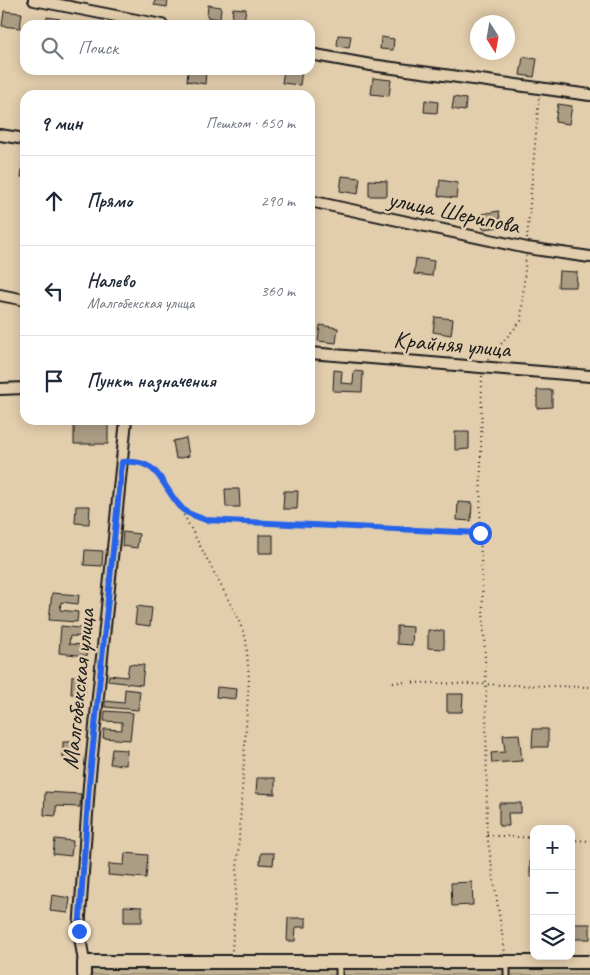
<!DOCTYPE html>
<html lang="ru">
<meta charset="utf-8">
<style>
body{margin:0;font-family:Caveat,sans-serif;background:#f6f6f7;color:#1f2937}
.controls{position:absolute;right:15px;bottom:15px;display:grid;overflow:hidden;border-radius:10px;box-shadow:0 2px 12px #0003}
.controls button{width:45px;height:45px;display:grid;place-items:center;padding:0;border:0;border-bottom:1px solid #e0e1e3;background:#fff;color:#1f2937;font:25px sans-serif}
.compass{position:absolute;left:470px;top:15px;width:45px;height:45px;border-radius:50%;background:#fff;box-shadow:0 2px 12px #0003;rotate:169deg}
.stop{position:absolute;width:15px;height:15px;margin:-11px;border:4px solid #2563eb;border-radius:50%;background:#fff}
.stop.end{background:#2563eb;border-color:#fff;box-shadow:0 1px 5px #0008}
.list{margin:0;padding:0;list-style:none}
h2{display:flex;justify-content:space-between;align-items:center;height:65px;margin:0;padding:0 20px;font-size:21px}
h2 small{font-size:16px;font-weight:400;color:#747a83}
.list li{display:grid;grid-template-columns:32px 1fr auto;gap:15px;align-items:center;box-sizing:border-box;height:90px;padding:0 20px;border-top:1px solid #e0e1e3}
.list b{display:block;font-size:19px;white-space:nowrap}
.list p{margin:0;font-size:16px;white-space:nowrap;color:#747a83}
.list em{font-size:16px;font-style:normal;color:#747a83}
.icon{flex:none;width:28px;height:28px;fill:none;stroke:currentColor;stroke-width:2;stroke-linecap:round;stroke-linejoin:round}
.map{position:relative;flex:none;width:590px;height:975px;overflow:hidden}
.search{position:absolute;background:#fff;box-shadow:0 2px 12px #0003;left:20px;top:20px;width:295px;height:55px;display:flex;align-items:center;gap:12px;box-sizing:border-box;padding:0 18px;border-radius:15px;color:#747a83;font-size:19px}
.panel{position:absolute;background:#fff;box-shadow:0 2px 12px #0003;left:20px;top:90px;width:295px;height:335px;border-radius:15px}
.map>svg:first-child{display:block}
</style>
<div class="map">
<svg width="590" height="975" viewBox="0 0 590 975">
<rect width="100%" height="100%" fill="#e2cdac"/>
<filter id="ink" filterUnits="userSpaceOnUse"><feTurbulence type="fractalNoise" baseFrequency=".02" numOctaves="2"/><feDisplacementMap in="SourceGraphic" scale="10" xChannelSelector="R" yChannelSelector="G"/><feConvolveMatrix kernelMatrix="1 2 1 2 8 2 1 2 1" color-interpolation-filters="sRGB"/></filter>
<g filter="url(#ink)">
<!-- green -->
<path fill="#c1b194" stroke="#6e6658" d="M84,962H590V975H84Z"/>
<!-- building -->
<path fill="#ab9c84" stroke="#1c1c1c" d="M155,0H168L167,7L154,5Z
M208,5L221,7L220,19L207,17Z
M233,8L246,9L244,21L232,19Z
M4,11L22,13L20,28L2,26Z
M47,17L60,19L59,25H46Z
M338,35L351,36L349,48L337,46Z
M381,37L394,39L393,50L380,49Z
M523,57L537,59L534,77L520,75Z
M188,70H206L205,84L187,81Z
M284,70H302L300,85L282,83Z
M373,78L391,80L389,96L371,94Z
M454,97L466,99L465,111L452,109Z
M425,100L438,102L437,113L424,112Z
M558,104L572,106L569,124L555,122Z
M23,162H25V178L21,177Z
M342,176L360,178L358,194L340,191Z
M369,180L387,181V196H369Z
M440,180L458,183L456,198L438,196Z
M499,211L501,227L483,229L481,214Z
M416,258L434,261L432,276L414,274Z
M559,271L577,272L576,287H558Z
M435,317L453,319L451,335L433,332Z
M320,325L338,328L336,343L318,341Z
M334,370L342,371L341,383L353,384L354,371L363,372L362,392L333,391Z
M537,390H552V407L537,408Z
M74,420H108V444H74Z
M455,432H469V449L455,450Z
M186,438L189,456L176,459L173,441Z
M225,489H239L240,507H226Z
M284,491H298L297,509H283Z
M458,502L472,503L471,521L457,520Z
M76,506H90L89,524L75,523Z
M123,532L139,534L137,548L122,546Z
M259,535H273V553H259Z
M85,550L103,551L102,566L84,565Z
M52,593L79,595L78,604L61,602L60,610L78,612L77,622L49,620Z
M137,606L152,608L150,626L135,624Z
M61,626L88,629V637L70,636L69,644L88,645L87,656L59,653Z
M397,626L413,627L412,645L397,644Z
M428,630L444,631V649L428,648Z
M129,664L144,665L142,685L108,681L109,675L127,677Z
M72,676H86L85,694H71Z
M217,687L237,689L236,699L216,697Z
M125,689L140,691L138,710L105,707V701L124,703Z
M447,694H463L462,712H447Z
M105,711L133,713L130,740L103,738L104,729L122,730V722L104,721Z
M533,729H548V747H532Z
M519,734L522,761L492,763L491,753L505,752L503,735Z
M63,742H79V758H63Z
M112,749L127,750L126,765L110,764Z
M257,778H275V794L256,793Z
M45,792L81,794L80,807L56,806V816L44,815Z
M499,803H521V813H508L509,826H499Z
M55,839L73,841L71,856L53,854Z
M125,853L148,855L146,878L108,875L109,864L124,865Z
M261,853H274L273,865L260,864Z
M530,858H534V877H530Z
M472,882L473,905L452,906L451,883Z
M52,895L70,898L68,913L50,911Z
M124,906L142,907V922H124Z
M288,918H306V927H296L295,941H287Z
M571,924H590V939H571Z"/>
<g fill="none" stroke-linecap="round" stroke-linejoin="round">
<defs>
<path id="service" d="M339,963V975
M507,975V963"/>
<path id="minor" d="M34,0L162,25
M310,54L371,65L590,95
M0,135L25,139
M310,201L527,248L590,257
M0,295L25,300
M310,353L590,376
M0,389L25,388
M84,962L79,931L89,785L126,420"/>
<path id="tertiary" d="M84,975V962H590"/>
</defs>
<!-- service casing -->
<use href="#service" stroke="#1c1c1c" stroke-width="9"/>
<!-- minor casing -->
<use href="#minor" stroke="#1c1c1c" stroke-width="14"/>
<!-- tertiary casing -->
<use href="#tertiary" stroke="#1c1c1c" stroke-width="16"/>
<!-- path -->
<path stroke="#1c1c1c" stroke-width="2" stroke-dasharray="1 4" stroke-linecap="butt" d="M527,239L539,97
M488,359L521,321L526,256
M482,376L480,533L486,684L487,835L505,953
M131,461C160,459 164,492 181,507C188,514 197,517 206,520L480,533
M179,506L237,616L246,639L249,679L232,951
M393,682L590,687
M487,835L534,838
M571,840L590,841"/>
<!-- service -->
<use href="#service" stroke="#e2cdac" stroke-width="5"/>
<!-- minor -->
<use href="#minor" stroke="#e2cdac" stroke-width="10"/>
<!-- tertiary -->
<use href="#tertiary" stroke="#e2cdac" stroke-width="12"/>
</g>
</g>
<g fill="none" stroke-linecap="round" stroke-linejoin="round" filter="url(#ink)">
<!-- route -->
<path stroke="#2563eb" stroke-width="6" d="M79,931L89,785L122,462C160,459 159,482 179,505C185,514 196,516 206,520L480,533"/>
</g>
<g text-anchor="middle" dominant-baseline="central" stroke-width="5" stroke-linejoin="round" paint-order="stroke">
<!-- street labels -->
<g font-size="24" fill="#1c1c1c" stroke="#e2cdac">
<text transform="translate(454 212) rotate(12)">улица Шерипова</text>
<text transform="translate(452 344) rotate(5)">Крайняя улица</text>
<text transform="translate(78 689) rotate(-84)">Малгобекская улица</text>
</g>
</g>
</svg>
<div class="controls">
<button>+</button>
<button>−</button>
<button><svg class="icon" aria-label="layers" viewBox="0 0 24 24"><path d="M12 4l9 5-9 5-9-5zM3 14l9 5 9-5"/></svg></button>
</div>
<svg class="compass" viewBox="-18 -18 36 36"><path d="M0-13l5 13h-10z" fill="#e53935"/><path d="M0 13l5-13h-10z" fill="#747a83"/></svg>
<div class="stop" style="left:480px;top:533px"></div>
<div class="stop end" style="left:79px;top:931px"></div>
<div class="search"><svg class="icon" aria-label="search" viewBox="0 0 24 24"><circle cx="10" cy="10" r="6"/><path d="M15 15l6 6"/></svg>Поиск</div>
<section class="panel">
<h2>9 мин<small>Пешком · 650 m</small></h2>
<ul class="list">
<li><svg class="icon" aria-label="ahead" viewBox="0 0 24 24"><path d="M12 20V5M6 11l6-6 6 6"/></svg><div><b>Прямо</b></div><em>290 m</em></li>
<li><svg class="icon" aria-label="left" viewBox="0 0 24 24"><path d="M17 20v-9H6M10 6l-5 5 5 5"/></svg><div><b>Налево</b><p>Малгобекская улица</p></div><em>360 m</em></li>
<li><svg class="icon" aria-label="arrive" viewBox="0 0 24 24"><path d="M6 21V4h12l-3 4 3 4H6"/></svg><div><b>Пункт назначения</b></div></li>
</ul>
</section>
</div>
